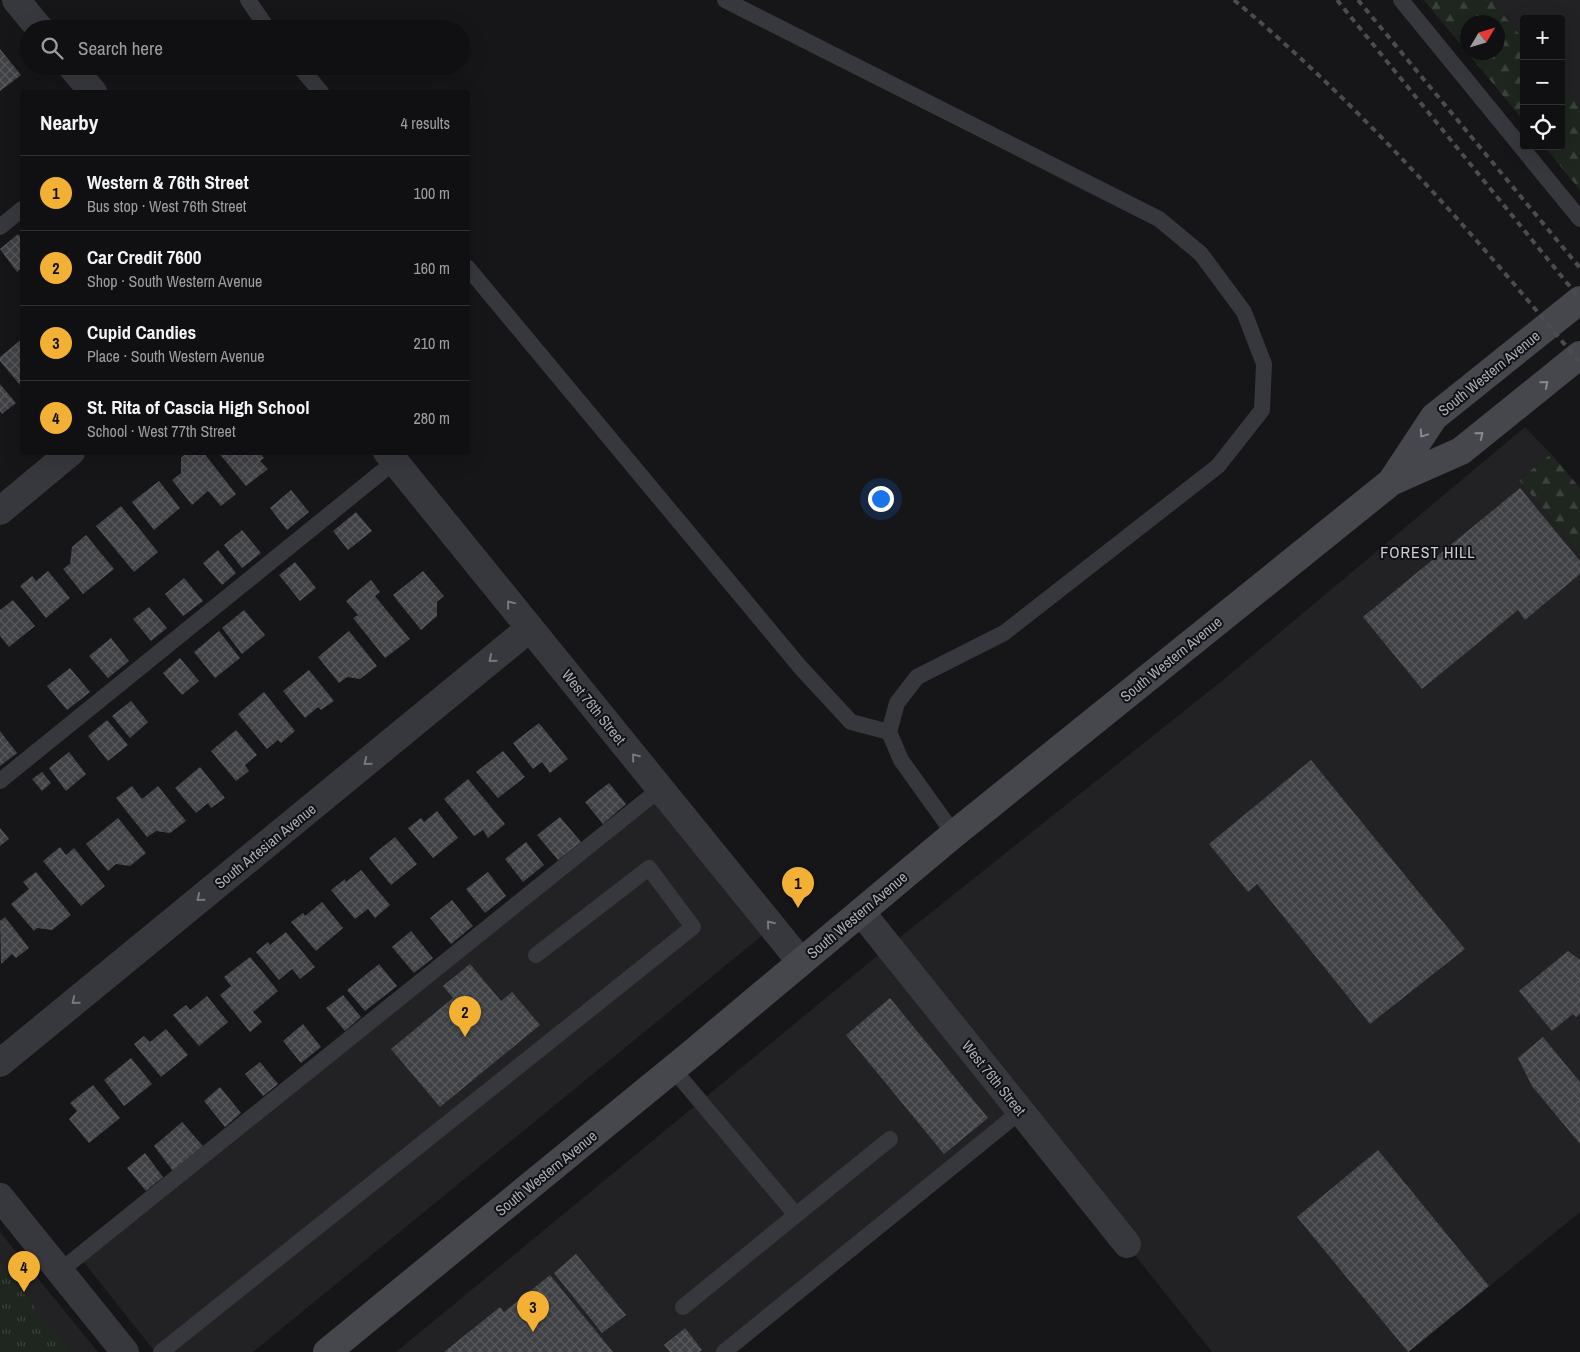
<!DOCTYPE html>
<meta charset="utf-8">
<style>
body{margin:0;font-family:"Archivo Narrow",sans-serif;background:#1e1e20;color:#f1f3f6}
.controls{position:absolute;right:15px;top:15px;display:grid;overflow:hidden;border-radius:5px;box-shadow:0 5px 20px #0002}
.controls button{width:45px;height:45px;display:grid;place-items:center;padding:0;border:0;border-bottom:1px solid #303032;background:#101012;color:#f1f3f6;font:25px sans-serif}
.compass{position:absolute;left:1460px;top:15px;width:45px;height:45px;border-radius:50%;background:#101012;box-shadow:0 5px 20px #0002;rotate:52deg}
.you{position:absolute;left:880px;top:498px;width:18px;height:18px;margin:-12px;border:4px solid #fff;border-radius:50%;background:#1a73e8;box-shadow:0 0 0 8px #1a73e833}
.badge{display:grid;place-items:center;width:32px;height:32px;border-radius:50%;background:#f2b134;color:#111;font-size:16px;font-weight:700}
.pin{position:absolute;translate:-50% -41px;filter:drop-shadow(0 1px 2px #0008)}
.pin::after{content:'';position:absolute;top:26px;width:18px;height:15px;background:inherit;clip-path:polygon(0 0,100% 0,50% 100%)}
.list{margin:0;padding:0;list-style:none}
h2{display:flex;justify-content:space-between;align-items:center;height:65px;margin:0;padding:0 20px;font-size:21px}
h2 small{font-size:16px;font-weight:400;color:#9c9d9f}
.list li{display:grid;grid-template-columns:32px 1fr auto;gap:15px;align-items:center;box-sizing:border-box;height:75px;padding:0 20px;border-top:1px solid #303032}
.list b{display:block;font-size:19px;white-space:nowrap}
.list p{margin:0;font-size:16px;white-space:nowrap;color:#9c9d9f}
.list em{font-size:16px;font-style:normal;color:#9c9d9f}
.icon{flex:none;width:28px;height:28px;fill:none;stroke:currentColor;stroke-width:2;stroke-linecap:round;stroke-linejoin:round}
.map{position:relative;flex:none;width:1580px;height:1352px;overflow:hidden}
.search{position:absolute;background:#101012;box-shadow:0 5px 20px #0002;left:20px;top:20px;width:450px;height:55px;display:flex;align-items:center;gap:12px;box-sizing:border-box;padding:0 18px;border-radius:28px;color:#9c9d9f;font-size:19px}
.panel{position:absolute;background:#101012;box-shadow:0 5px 20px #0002;left:20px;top:90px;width:450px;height:365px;border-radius:5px}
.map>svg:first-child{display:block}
</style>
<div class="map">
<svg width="1580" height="1352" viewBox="0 0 1580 1352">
<defs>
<pattern id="grass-tufts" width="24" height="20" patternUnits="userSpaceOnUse" patternTransform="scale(1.25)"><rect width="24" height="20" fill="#1e261f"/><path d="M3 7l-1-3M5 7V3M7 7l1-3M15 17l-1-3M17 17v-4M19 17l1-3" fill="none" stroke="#3c433d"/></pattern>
<pattern id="forest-firs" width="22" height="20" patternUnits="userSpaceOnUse" patternTransform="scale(1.25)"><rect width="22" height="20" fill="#1e261f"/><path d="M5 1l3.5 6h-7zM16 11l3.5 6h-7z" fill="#3c433d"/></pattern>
<pattern id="building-cross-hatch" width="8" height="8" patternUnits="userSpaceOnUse" patternTransform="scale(1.25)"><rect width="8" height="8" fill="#404145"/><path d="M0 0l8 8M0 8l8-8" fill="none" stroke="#595a5e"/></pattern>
</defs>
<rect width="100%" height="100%" fill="#161618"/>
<!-- built -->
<path fill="#222225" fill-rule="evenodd" d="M1424,0H1580V190L1544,146H1561V19H1524V121ZM1468,22H1498V52H1468Z
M1525,427L1551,454L1519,480L1580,553V1212L1409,1352H1212L1021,1112L724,1352H396L889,946L1223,680Z
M660,789L780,921L253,1352H155L79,1256Z
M0,1232L98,1352H0Z"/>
<!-- grass -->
<path fill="url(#grass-tufts)" d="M0,1264L70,1352H0Z"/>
<!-- forest -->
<path fill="url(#forest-firs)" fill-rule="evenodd" d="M1424,0H1491L1524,40V121ZM1468,22H1498V52H1468Z
M1561,86L1580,108V190L1544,146H1561Z
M1551,454L1580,488V553L1519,480Z"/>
<!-- building -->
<path fill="url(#building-cross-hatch)" d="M0,49L21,75L0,91Z
M18,234L22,239V267L17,272L0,249Z
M22,339V383L20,385L0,361V357Z
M0,384L16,403L2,414L0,411Z
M187,452H203L236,494L221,506L208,491L192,505L172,480L181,473V458Z
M218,452H259L264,458L260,461L268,469L246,486Z
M159,481L180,508L154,530L132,502Z
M1520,488L1580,561V574L1525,620L1518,610L1422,689L1363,617Z
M291,490L309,512L287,530L270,508Z
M121,506L158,552L134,572L96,526Z
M356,512L372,531L348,550L333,531Z
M242,530L261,553L242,568L224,545Z
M86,535L114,569L83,594L63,569L70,564L72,547Z
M218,550L236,573L222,585L203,563Z
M295,562L316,588L300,601L279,575Z
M48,571L70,598L46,618L20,586L32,576L36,581Z
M423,571L444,596L437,602V616L421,630L393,595Z
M184,578L203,601L183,616L165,594Z
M371,580L380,592L375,596L410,639L385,658L353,618L358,615L346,601Z
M13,600L35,626L9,647L0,636V610Z
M149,607L167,628L151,641L133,619Z
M244,610L265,635L242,654L222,628Z
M219,631L240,658L215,678L194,652Z
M349,631L377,666L360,679L347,677L339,683L318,657Z
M111,638L129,661L108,678L89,656Z
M180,658L199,681L182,695L163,673Z
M70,668L90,692L67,710L47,686Z
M309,670L334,701L321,710L318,707L305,718L283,691Z
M264,692L295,731L281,743L278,740L267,749L238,714Z
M131,701L148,722L130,738L112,716Z
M107,720L128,745L108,761L88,736Z
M539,723L568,759L550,773L542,762L533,769L513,743Z
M236,730L257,755L245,765L249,771L236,781L211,751Z
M0,731L17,753L0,766Z
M503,751L525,777L498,798L476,772Z
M69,752L86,774L66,791L49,768Z
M1311,760L1465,949L1370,1024L1257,884L1248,892L1209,844Z
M200,767L225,798L211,808L208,803L196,813L175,788Z
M42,772L51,783L42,791L32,779Z
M468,779L505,824L488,838L483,830L474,836L444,799Z
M609,783L626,804L603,824L585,802Z
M132,786L142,799L158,786L186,821L170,833L156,831L147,837L116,798Z
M437,811L458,838L433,858L408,828L421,818L424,822Z
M560,817L581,842L558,860L537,835Z
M118,818L146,853L130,866L116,864L108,871L86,844Z
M0,828L9,839L0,846Z
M395,837L417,864L391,885L369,858Z
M526,842L544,865L523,882L505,859Z
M60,847L66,855L74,848L105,886L81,906L43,861Z
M361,870L390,905L375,918L368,909L355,919L331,890L345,879L346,882Z
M36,872L71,915L52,930L37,928L34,931L11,904L29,889L23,882Z
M488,872L506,896L485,913L466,889Z
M452,900L473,926L451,944L430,918Z
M322,902L343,928L316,951L291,922L303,913L305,916Z
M5,917L29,948L16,958L12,954L1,964L0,921Z
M411,931L433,958L414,973L392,947Z
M286,932L315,967L300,979L292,969L279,980L256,952L268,942L270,945Z
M1568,951L1580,960V1014L1576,1017L1568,1008L1573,1014L1552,1031L1519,991Z
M250,957L278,991L253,1012L262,1022L250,1032L220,995L231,986L224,977Z
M379,964L397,986L365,1011L347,990Z
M470,964L501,1001L512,992L540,1025L440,1107L391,1049L453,998L443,986Z
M343,995L361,1017L345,1031L326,1008Z
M207,996L228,1022L199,1046L173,1015L186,1005L190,1010Z
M890,998L988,1118L944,1154L846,1035Z
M303,1024L321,1047L301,1063L283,1041Z
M166,1029L188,1055L161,1077L134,1044L144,1036L150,1042Z
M1543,1037L1580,1082V1144L1532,1086L1518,1058Z
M131,1058L152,1084L124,1106L104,1080Z
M260,1062L278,1084L263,1096L245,1074Z
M93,1085L120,1118L89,1143L69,1119L77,1111L70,1103Z
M220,1087L241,1113L225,1127L204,1101Z
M182,1122L203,1146L173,1171L154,1146Z
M1378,1150L1489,1286L1408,1352L1297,1217Z
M145,1153L163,1177L146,1191L127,1168Z
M576,1254L626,1315L602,1333L554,1273Z
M550,1275L613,1352H444L500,1307L504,1312Z
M685,1328L702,1350L699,1352H670L664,1345Z"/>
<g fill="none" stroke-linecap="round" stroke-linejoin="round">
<!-- service -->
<path stroke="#37383d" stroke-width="16" d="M248,0L268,29
M725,0L1159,219L1201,254L1244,312L1264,364L1262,410L1218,466L1004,633L917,677L897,703L889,732L901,760L954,834
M1401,0L1580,219
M299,66L321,92
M0,227L22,209
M468,268L801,668L851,722L889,732
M0,781L394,462
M673,1069L796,1215L683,1307
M796,1215L890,1139
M60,1271L660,789
M161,1352L693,927L649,868L536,955
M724,1352L1021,1111"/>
<!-- minor -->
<path stroke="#37383d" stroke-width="28" d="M16,0L40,29
M71,66L93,92
M387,452L801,962
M0,511L71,452
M861,912L1127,1244
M0,1063L530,628
M0,1197L125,1352"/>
<!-- secondary -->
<path stroke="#45474d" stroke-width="28" d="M1391,482L1434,417L1580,300
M327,1352L690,1055L954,834L1391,482L1461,451L1580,355"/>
<!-- rail -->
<path stroke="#4a4c52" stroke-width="4" stroke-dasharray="6 5" stroke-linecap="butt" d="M1234,0C1363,107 1474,234 1580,363
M1337,0L1580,299
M1358,0L1580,268"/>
</g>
<!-- one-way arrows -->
<defs><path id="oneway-chevron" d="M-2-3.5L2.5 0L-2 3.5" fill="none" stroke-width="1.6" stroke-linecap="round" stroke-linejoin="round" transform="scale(1.25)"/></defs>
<g stroke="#858993">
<use href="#oneway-chevron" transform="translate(1545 384) rotate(-39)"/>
<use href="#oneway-chevron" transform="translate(1423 434) rotate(124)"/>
<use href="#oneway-chevron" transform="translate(1480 435) rotate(-39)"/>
</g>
<g stroke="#757881">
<use href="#oneway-chevron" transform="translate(510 604) rotate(-129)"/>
<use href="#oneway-chevron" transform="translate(492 659) rotate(141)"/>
<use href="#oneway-chevron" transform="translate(635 757) rotate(-129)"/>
<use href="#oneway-chevron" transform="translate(367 762) rotate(141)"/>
<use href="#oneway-chevron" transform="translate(200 898) rotate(141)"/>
<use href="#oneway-chevron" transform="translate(770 924) rotate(-129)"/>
<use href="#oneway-chevron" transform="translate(75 1001) rotate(141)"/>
</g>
<g text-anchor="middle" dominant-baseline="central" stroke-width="4" stroke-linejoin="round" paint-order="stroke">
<!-- street labels -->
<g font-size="15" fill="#a8adb8" stroke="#111113">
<text transform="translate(1489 373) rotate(-39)">South Western Avenue</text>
<text transform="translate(1171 659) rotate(-39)">South Western Avenue</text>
<text transform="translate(594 707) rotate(51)">West 76th Street</text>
<text transform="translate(265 846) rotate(-39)">South Artesian Avenue</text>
<text transform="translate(857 915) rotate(-40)">South Western Avenue</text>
<text transform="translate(994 1078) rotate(51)">West 76th Street</text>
<text transform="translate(546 1173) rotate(-39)">South Western Avenue</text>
</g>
<!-- neighbourhood labels -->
<g font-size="16" letter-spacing="1" fill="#c9ccd4" stroke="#111113">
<text x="1428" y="552">FOREST HILL</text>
</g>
</g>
</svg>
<div class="controls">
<button>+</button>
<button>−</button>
<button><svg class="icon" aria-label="locate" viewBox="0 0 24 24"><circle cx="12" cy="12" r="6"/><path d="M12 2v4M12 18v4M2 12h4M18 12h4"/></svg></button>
</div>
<svg class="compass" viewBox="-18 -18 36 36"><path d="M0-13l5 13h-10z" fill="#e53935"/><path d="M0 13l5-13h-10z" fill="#9c9d9f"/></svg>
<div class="you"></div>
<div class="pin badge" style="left:798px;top:908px">1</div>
<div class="pin badge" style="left:465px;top:1037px">2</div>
<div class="pin badge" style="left:533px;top:1332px">3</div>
<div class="pin badge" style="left:24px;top:1292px">4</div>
<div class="search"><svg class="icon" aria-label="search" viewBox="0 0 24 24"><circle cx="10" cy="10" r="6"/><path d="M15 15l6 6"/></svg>Search here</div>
<section class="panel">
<h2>Nearby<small>4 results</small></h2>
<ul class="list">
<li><span class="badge">1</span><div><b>Western &amp; 76th Street</b><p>Bus stop · West 76th Street</p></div><em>100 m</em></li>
<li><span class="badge">2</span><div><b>Car Credit 7600</b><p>Shop · South Western Avenue</p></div><em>160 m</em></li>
<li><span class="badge">3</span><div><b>Cupid Candies</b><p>Place · South Western Avenue</p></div><em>210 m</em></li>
<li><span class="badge">4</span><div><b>St. Rita of Cascia High School</b><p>School · West 77th Street</p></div><em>280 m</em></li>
</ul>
</section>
</div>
